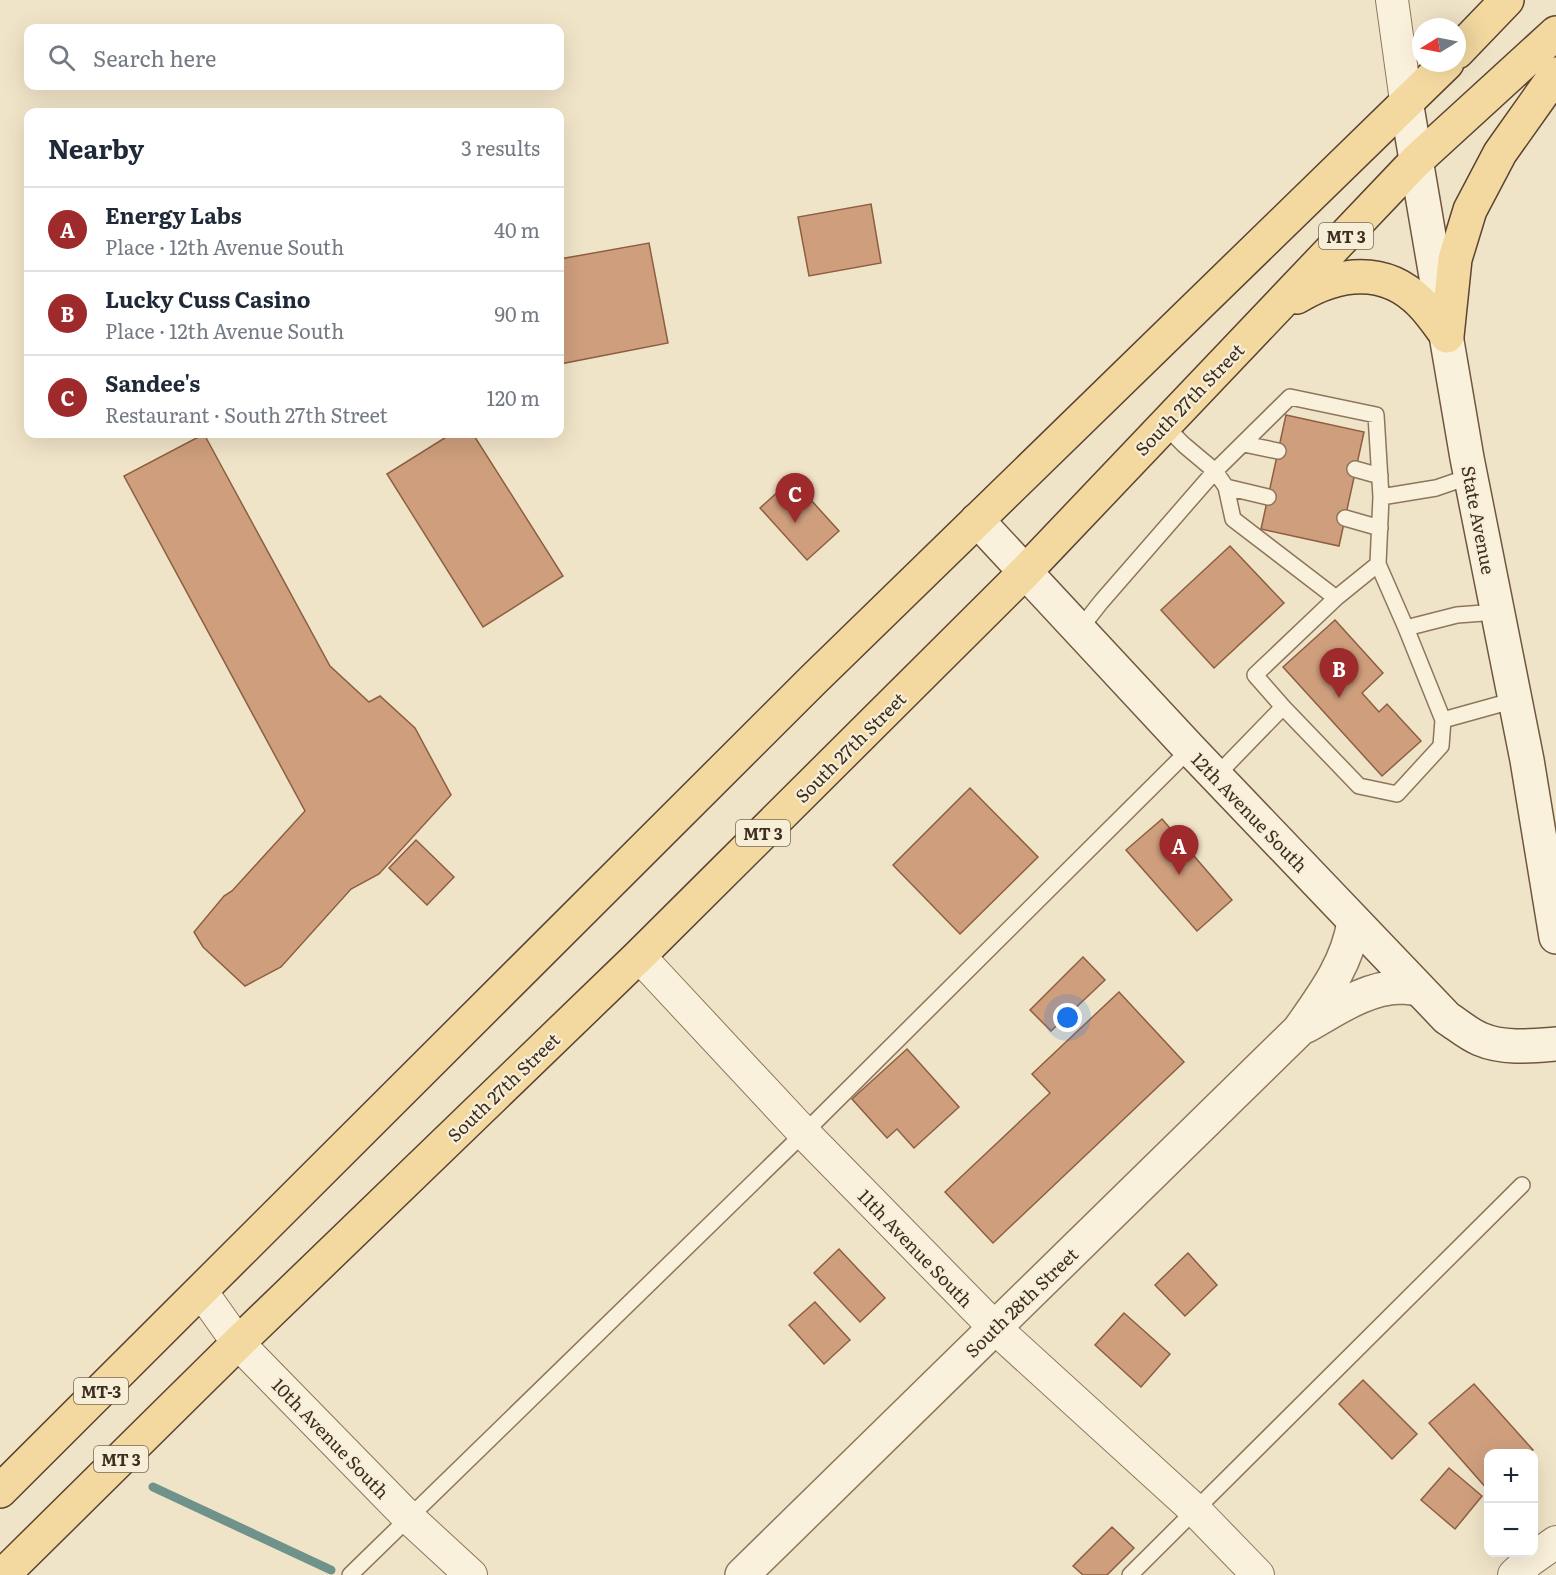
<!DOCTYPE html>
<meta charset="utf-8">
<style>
body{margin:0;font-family:Literata,serif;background:#f6f6f7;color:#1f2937}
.controls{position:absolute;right:18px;bottom:18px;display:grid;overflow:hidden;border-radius:12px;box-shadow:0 6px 24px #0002}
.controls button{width:54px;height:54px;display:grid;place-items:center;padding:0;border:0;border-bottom:2px solid #e0e1e3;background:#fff;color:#1f2937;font:30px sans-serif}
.compass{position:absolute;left:1412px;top:18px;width:54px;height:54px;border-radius:50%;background:#fff;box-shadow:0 6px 24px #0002;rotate:260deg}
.you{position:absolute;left:1068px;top:1018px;width:21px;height:21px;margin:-15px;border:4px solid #fff;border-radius:50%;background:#1a73e8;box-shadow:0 0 0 9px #1a73e833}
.badge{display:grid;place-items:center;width:39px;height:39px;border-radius:50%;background:#9e2a2b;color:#fff;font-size:20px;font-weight:700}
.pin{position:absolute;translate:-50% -50px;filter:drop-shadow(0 2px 3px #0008)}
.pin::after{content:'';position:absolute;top:32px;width:21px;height:18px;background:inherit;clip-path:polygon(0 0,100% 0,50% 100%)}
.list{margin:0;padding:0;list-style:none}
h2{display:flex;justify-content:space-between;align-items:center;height:78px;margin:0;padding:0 24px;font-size:26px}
h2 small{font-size:20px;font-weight:400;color:#747a83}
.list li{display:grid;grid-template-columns:39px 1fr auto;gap:18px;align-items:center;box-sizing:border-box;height:84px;padding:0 24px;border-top:2px solid #e0e1e3}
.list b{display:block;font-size:22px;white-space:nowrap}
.list p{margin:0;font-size:20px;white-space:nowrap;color:#747a83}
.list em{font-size:20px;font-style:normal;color:#747a83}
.icon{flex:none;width:33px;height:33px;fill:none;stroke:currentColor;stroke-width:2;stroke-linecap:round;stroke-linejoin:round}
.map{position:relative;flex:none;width:1556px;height:1575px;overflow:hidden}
.search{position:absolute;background:#fff;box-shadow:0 6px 24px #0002;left:24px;top:24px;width:540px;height:66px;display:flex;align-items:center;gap:15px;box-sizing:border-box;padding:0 21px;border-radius:12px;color:#747a83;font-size:22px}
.panel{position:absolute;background:#fff;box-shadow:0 6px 24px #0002;left:24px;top:108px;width:540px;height:330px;border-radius:12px}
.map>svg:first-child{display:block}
</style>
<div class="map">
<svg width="1556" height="1575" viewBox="0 0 1556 1575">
<rect width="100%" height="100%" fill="#f0e4c8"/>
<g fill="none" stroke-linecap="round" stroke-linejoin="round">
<!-- stream -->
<path stroke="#6f938a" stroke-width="9" d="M153,1487L331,1570"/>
</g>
<!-- building -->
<path fill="#cf9f7d" stroke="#8d5f41" stroke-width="1.5" d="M871,204L881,263L809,276L798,217Z
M649,243L668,343L560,364V259Z
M1286,415L1364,432L1339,546L1261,529Z
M204,434L330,666L369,702L380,696L415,728L451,795L379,874L351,889L281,967L245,986L203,947L194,932L224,896L232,891L305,811L124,476Z
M451,434H473L563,576L483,627L387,474Z
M792,479L839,531L807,560L760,508Z
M1230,546L1284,603L1214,668L1161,610Z
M1335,620L1383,673L1362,693L1379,712L1387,704L1421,741L1382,776L1283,667Z
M970,788L1038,857L960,934L893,865Z
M1162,819L1232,900L1197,931L1126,850Z
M416,840L454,877L427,905L389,868Z
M1083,957L1105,980L1051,1031L1030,1010Z
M1119,992L1184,1062L993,1243L945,1192L1050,1093L1032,1074Z
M907,1049L959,1107L914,1148L897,1129L887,1138L852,1099Z
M839,1249L885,1298L860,1322L814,1273Z
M1188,1253L1217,1285L1185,1316L1155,1285Z
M815,1302L850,1340L824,1364L789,1325Z
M1124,1313L1170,1354L1141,1387L1095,1345Z
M1363,1380L1417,1434L1392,1459L1339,1404Z
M1474,1384L1533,1450L1529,1454H1488V1490L1429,1423Z
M1449,1468L1482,1496L1455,1529L1421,1500Z
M1112,1527L1134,1548L1107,1575H1083L1073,1566Z"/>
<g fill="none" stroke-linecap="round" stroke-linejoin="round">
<defs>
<path id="service" d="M1244,444L1278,451
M1355,469L1380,476
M1226,487L1268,497
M1345,518L1380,528
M1336,598L1233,519L1226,487L1215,471L1290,397L1376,415L1381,497
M1406,628L1378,564L1381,497L1436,488L1471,476
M1079,630L1101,602L1215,471L1184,445L1164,425
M1283,707L1255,675L1336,598L1378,564
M1443,720L1515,700
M1216,776L1283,707L1359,786L1397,794L1441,746L1443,720L1406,628L1457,615L1497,612
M350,1575L804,1133L1190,749
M1130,1575L1522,1185"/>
<path id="minor" d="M1392,0L1406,101
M639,956L804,1133L995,1328L1196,1511L1258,1575
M201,1291L238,1343L408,1517L471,1575
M1514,1575L1529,1561L1556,1542"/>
<path id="tertiary" d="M1306,1026C1335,1010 1365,988 1400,987C1406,987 1413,988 1419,989
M742,1575L1299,1030C1323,996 1348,963 1354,921"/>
<path id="secondary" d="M1406,101L1467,458L1527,760L1556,937
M977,520L1190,749L1447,1018C1458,1025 1468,1034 1480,1039C1503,1049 1531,1046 1556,1044"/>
<path id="primary" d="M1457,52L1507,0
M1297,297C1338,272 1385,266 1421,303C1431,313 1439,325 1447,336
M1447,336L1455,259L1470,210L1500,153L1556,74
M0,1491L813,680L1447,63
M3,1575L238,1343L639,956L1025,572L1416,161L1556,33"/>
</defs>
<!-- service casing -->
<use href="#service" stroke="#8d765c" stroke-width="18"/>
<!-- minor casing -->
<use href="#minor" stroke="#8d765c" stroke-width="34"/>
<!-- tertiary casing -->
<use href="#tertiary" stroke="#8d765c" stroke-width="36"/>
<!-- secondary casing -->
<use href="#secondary" stroke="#6f573f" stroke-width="36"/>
<!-- primary casing -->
<use href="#primary" stroke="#5b4430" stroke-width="36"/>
<!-- service -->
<use href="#service" stroke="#faf1dc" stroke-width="15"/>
<!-- minor -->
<use href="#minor" stroke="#faf1dc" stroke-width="32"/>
<!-- tertiary -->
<use href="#tertiary" stroke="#faf1dc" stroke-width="33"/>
<!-- secondary -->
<use href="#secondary" stroke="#faf1dc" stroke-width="33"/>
<!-- primary -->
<use href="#primary" stroke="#f3d9a0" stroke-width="33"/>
</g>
<g text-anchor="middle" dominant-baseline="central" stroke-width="4.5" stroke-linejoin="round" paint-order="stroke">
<!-- shield labels -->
<g fill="#f7eed8" stroke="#756857" stroke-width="1.5">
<rect x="1319" y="223" width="54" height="26" rx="4.5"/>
<rect x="736" y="820" width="54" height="26" rx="4.5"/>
<rect x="74" y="1378" width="54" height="26" rx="4.5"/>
<rect x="94" y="1446" width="54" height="26" rx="4.5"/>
</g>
<g font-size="16" font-weight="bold" fill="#3d2e20">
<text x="1346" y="236">MT 3</text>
<text x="763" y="833">MT 3</text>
<text x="101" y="1391">MT-3</text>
<text x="121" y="1459">MT 3</text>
</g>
<!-- street labels -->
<g font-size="18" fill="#3d2e20" stroke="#f7eed8">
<text transform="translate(1189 399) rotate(-46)">South 27th Street</text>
<text transform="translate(1479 520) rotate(79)">State Avenue</text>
<text transform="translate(850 747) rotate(-45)">South 27th Street</text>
<text transform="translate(1250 812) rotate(46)">12th Avenue South</text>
<text transform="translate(503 1087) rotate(-44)">South 27th Street</text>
<text transform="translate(916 1248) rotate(46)">11th Avenue South</text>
<text transform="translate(1021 1302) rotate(-44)">South 28th Street</text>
<text transform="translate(331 1438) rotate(46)">10th Avenue South</text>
</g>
</g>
</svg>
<div class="controls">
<button>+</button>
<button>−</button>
</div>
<svg class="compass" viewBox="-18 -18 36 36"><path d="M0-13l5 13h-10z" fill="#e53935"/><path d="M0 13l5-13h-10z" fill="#747a83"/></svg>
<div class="you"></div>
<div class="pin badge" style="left:1179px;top:875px">A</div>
<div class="pin badge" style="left:1339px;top:698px">B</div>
<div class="pin badge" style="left:795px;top:523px">C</div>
<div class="search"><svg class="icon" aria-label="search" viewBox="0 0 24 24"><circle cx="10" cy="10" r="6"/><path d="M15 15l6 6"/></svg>Search here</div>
<section class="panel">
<h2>Nearby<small>3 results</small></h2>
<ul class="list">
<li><span class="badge">A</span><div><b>Energy Labs</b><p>Place · 12th Avenue South</p></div><em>40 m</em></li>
<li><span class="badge">B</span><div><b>Lucky Cuss Casino</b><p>Place · 12th Avenue South</p></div><em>90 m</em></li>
<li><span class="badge">C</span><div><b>Sandee's</b><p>Restaurant · South 27th Street</p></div><em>120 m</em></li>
</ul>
</section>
</div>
